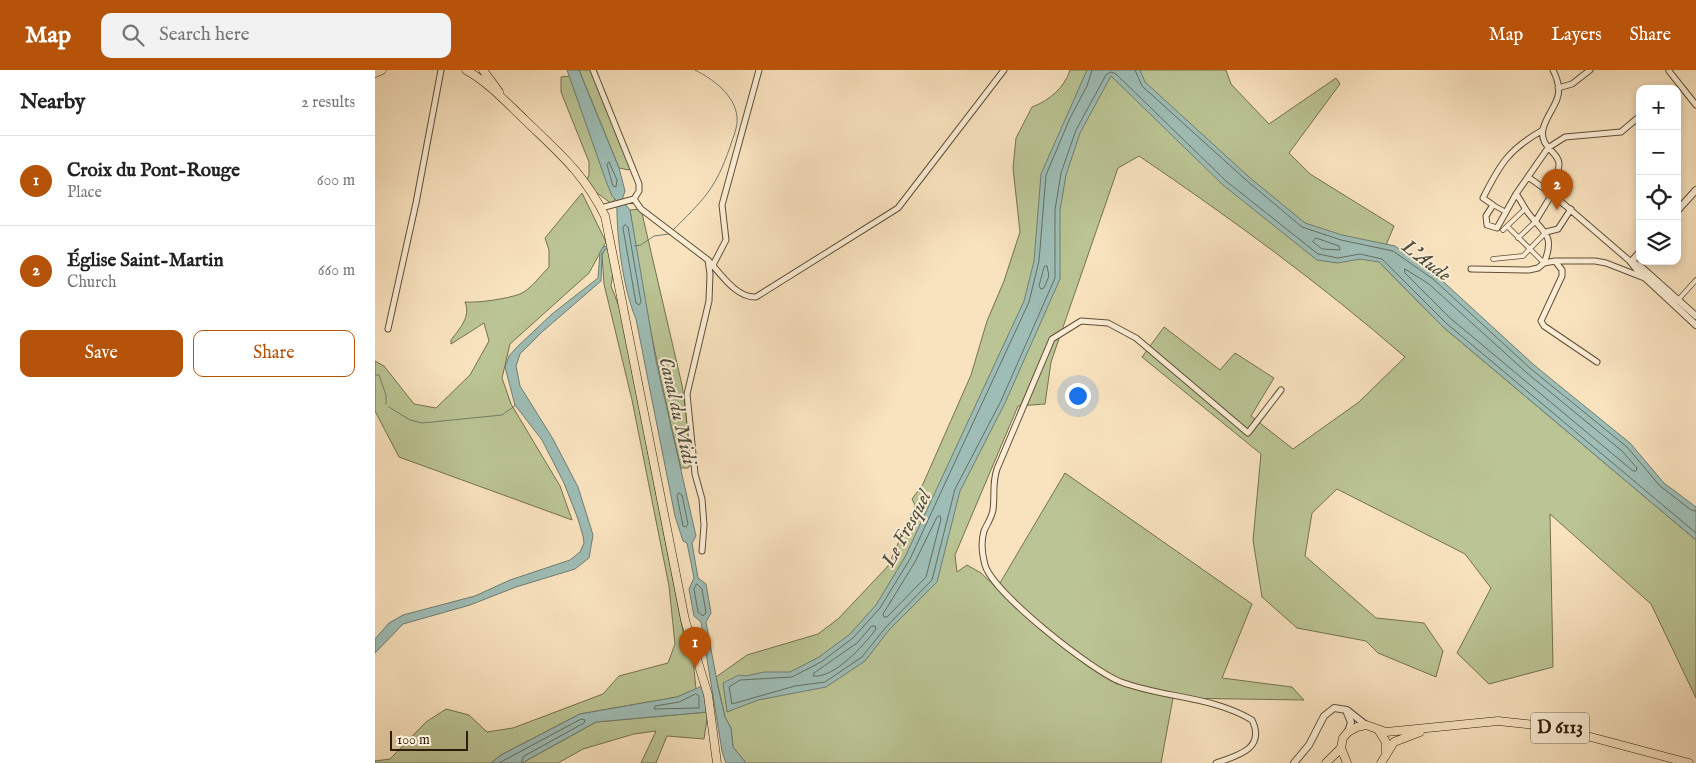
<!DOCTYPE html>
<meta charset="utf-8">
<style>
body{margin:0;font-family:"IM FELL English",serif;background:#f2f2f2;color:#222}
.controls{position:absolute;right:15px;top:15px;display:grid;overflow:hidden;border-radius:10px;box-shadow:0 2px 8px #0003}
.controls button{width:45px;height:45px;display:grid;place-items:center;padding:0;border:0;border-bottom:1px solid #e0e0e0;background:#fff;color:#222;font:25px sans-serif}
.scale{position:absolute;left:15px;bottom:12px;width:78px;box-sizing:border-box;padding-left:5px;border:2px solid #2c1e0b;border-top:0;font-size:14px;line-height:18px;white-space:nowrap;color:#2c1e0b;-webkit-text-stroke:4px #fbedd5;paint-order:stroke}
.you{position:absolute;left:702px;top:325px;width:18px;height:18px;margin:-12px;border:4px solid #fff;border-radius:50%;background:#1a73e8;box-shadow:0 0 0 8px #1a73e833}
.badge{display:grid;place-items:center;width:32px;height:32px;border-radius:50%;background:#b45309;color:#fff;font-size:16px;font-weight:700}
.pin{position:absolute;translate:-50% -41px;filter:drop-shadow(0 1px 2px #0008)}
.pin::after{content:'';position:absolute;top:26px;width:18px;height:15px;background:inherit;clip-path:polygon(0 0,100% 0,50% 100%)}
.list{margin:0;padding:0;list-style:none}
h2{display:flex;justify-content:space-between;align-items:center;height:65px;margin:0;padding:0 20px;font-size:21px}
h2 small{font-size:16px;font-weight:400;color:#767676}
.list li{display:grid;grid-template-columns:32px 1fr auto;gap:15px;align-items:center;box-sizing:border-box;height:90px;padding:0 20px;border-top:1px solid #e0e0e0}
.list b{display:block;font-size:19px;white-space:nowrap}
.list p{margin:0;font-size:16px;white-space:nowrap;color:#767676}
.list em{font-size:16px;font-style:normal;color:#767676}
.actions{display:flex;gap:10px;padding:15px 20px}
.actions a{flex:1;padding:11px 0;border:1px solid #b45309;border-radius:10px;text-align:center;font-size:18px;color:#b45309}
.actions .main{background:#b45309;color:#fff}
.icon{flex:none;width:28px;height:28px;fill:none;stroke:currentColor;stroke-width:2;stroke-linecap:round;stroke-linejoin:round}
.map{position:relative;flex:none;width:1321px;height:693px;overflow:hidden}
header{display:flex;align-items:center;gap:30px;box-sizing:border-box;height:70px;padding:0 25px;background:#b45309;color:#fff}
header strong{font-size:24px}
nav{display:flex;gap:28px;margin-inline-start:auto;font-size:18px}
.search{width:350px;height:45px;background:#f2f2f2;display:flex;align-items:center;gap:12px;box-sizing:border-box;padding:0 18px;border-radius:10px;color:#767676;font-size:19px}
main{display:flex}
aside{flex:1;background:#fff}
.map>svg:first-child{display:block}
</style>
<header>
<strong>Map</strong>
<div class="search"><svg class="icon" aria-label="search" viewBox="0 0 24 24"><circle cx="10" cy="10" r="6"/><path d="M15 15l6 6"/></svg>Search here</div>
<nav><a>Map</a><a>Layers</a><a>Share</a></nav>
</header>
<main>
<aside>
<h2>Nearby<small>2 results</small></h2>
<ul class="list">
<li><span class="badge">1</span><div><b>Croix du Pont-Rouge</b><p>Place</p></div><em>600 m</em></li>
<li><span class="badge">2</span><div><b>Église Saint-Martin</b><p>Church</p></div><em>660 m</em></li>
</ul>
<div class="actions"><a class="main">Save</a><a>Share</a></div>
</aside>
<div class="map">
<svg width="1321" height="693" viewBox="0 0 1321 693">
<rect width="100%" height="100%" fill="#f9e3bf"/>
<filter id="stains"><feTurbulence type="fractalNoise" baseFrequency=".004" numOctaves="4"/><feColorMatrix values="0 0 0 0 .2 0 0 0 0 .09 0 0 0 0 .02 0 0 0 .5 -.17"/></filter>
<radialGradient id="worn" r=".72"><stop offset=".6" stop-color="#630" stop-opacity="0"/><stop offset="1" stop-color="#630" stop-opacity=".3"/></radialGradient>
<!-- green -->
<path fill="#bbc494" stroke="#747150" d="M204,0H218L256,94L254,100L244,98Z
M695,0H851L856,14L894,54L961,8L965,14L914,83L935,104L1019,156L1004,192L1067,256L1321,470V628L1276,534L1175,444L1178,597L1114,614L1082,583L1116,518L1090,484L962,419L937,443L930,486L1001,548L1049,553L1068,581L1061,607L1003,583L991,571L922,558L887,527L878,470L886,384L767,287L789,257L845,300L860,283L899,308L876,346L918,379L984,332L1030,287C946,214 857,149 764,86L743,98L676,292L670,334L643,336L580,485L582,502L592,495L606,503L622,518L690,403L877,534L847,608L917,617L929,630L798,628L786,693H371L358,677L356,658L350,647L341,607L372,585L443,564L463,549L513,496L540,435L537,429L548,414L596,305L612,251L629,211L645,162L638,98L641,68L657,37C674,31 690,17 695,0Z
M195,6L240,129L237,134L210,114L214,105V92L186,22V7Z
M207,123L231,172L214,203L135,274L127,308L136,334L185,416L197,450L24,387L0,341V291L9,296L39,334L61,338L95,305L114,271L109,253L76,274V270C85,258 96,247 90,232C104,233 131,229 145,224C155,220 166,205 174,197V180L170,168Z
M266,139L307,315L318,392L313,398H306C286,313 267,227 255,140Z
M230,179H234L238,202L236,216L245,239L312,582L318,589L321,619L302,627L205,644L126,685L116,693H0V691L15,689L51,652L71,639L94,645L112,662L138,658L228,624L244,606L293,593L300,574L294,516L257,330L229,214L227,185Z
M333,642L329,669L292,666L281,693H266L281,661L259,664L208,679L183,693H147L221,652Z"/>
<!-- water -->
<path fill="#9ebdb6" stroke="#707d72" d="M192,0H204L244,98L250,121L247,130L255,140L281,291L321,466L317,473L323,508L331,514L336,543L331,552L343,617L350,647L356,658L358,677L371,693H351L347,681L326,552L319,546L314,519L319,508L312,473L308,471L300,446L261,249C248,219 241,164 242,131L237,126L231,111Z
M712,0H765L770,12L874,107L930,153L967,165L1020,176L1061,205L1159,295L1255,373L1289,413L1321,437V470L1067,256L1004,192L985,189L963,193L942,190L848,115L736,6L705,63L691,105L685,140V209L630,333L585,421L562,512L514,560L490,591L451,617L383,630L352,642L348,613L364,605L371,606L389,602H415L444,587L475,564L501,535L530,487L649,231L659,191L666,104Z
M233,176L234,179H230L227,183L226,211L167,262L145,284L141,296L145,316L178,369L203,417L218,465L214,488L200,499L141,517L95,535L28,554L0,583V569L14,553L28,545L100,526L135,510L195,490L205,482L209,473L208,466L203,449L189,413L167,370L140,335L130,297L134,286L142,277L177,244L223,208L225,182L228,177Z
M327,616L333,642L221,652L147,693H116L126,685L205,644L302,627Z"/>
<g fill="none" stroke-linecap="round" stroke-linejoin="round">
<!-- shore -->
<path stroke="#656e60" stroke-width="1" d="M717,0L712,16L695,48L671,105L664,191L654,232L535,489L505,538L478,568L446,592L417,607L365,610L354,617L357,634L420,616L450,612L487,587L511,557L557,510L580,419L626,331L680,208V140L686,103L701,60L731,5L736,2L741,4L851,111L943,184L963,188L985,184L1007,189L1071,253L1321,463
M760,0L767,16L871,110L927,157L966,170L1018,181L1058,209L1156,299L1252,377L1285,416L1316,440L1321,441
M234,92L242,110L241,117L238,116L232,95Z
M250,155L253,157L266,232L264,235L261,233L248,158Z
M941,168L964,176L965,180L947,179L938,172Z
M672,196L674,206L669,218L666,219L664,216L669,197Z
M1030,199L1054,214L1152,303L1247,381L1262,398L1261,401H1258L1075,248L1030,203Z
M304,423L307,425L313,454L311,457L308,456L302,426Z
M565,446L566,449L551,507L512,547H509L508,544L540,492L562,447Z
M322,514L327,519L331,543L328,546L323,542L319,519Z
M497,556H500L501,559C490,574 459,609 438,606L439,603L482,573Z
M321,624L324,626V638L279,639L280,636L304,632Z
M124,693L206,649L210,650L209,653L149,686L146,693"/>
<!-- stream -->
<path stroke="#707d72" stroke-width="1" d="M297,161C329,129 340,120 355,77C358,67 363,57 362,47C360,25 338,9 320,0
M259,176L266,175L279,166L294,164
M0,305H4L11,325V334
M14,337L35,350L47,353L127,345L141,335"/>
<defs>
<path id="pedestrian" d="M1118,135L1131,142
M1132,156L1169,193
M1128,160L1150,139
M1143,168L1160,152
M1118,189L1148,186L1171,162
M1303,230L1321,210"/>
<path id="minor" d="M218,0L264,114V121L259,129L226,138
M1178,0C1193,30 1174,36 1168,59C1164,77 1184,82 1184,94C1184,104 1177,114 1177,124L1256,192
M1294,1L1321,35
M1183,18L1197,14L1215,0
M1168,60C1134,79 1125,94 1108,128L1118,135L1111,146L1112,155L1122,158L1141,124L1173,78L1190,67L1246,62L1265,46
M1153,107L1177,124L1160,152
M1141,124C1146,130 1149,138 1154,144C1170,164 1180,166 1169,193
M259,129L266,139L333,190L335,204L334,231L312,324L320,404L327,429L329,455L327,481
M1171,162L1183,159L1196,139
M333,190C346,204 361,228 381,227L523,138L629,0
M1180,191L1187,200V206L1166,251L1169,256L1222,292
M338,195L351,170L347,135L384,0
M1096,199L1154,200L1163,198L1169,193L1180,191H1220L1231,193L1272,209
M13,259L41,133L66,0
M841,693C862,686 891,679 877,650C837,626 789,628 746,612C717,601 618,523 610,495C607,484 606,471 609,461C612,454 617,447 618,440C620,425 617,413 622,399L677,269L706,251L733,253L761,268L873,363L906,320"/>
<path id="tertiary" d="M1302,141L1321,120
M1256,192L1263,201L1321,255
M1256,192L1265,182
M1257,192L1266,197L1321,246
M972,643L976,652L973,662
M919,693L934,675L949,646L959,638L972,640L991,655"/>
<path id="primary" d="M91,0C113,12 132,33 150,50C184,83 208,102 230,146L310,550L333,625L342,693
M108,0L124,22
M0,3L7,0
M1004,661L1011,672V682
M966,678L972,693
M951,693L966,678L968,668L973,662L982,657L991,655L1011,662L1123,651L1178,657L1314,693
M1006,693L1019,672L1045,662"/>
</defs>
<!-- pedestrian casing -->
<use href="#pedestrian" stroke="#5f4f38" stroke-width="5.5"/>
<!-- minor casing -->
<use href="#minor" stroke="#5f4f38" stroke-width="7"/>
<!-- tertiary casing -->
<use href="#tertiary" stroke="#5f4f38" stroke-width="8"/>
<!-- primary casing -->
<use href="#primary" stroke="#2c1e0b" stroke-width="9"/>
<!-- pedestrian -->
<use href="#pedestrian" stroke="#fbedd5" stroke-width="4"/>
<!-- minor -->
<use href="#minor" stroke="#fbedd5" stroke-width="5"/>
<!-- tertiary -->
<use href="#tertiary" stroke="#fbedd5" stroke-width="6"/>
<!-- primary -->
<use href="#primary" stroke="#f9e3bf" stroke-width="8"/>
</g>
<g text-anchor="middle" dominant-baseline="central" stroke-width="4" stroke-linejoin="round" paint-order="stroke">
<!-- shield labels -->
<rect fill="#fbedd5" stroke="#6a5c48" stroke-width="1" x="1156" y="642.5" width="58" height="31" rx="4"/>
<g font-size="18" font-weight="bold" fill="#2c1e0b">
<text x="1185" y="658">D 6113</text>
</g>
<!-- water labels -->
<g font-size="20" font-style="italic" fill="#4e4e3e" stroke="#fbedd5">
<text transform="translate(1051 191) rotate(37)">L'Aude</text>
<text transform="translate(302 341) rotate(77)">Canal du Midi</text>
<text transform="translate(532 459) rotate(-62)">Le Fresquel</text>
</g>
</g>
<rect width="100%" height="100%" filter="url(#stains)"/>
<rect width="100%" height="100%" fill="url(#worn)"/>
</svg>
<div class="controls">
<button>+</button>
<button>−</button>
<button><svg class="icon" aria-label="locate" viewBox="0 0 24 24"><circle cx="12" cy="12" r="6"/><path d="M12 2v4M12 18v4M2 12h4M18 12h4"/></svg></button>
<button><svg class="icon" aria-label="layers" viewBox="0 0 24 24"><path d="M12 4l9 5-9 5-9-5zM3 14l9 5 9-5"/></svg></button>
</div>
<div class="scale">100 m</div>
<div class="you"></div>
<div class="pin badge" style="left:320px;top:598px">1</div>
<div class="pin badge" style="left:1182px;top:140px">2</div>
</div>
</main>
